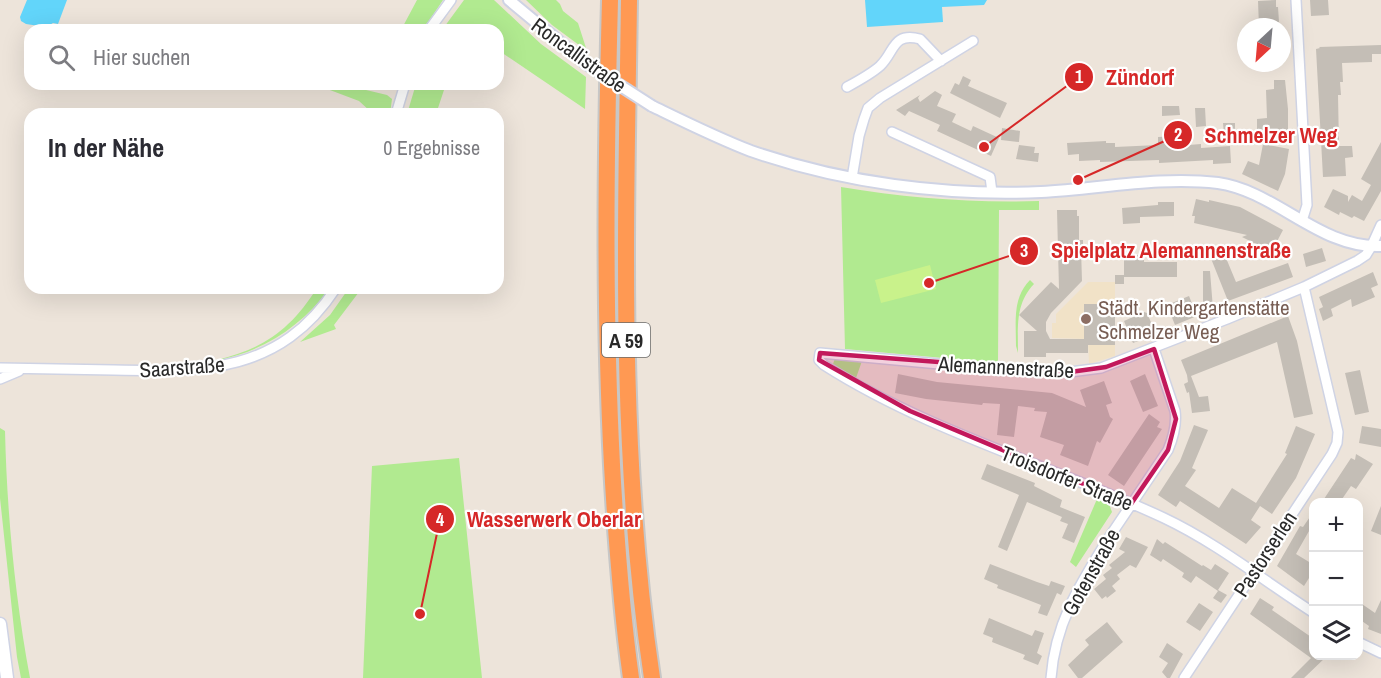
<!DOCTYPE html>
<html lang="de">
<meta charset="utf-8">
<style>
body{margin:0;font-family:"Archivo Narrow",sans-serif;background:#f7f7f7;color:#2b2b33}
.controls{position:absolute;right:18px;bottom:18px;display:grid;overflow:hidden;border-radius:12px;box-shadow:0 6px 24px #0002}
.controls button{width:54px;height:54px;display:grid;place-items:center;padding:0;border:0;border-bottom:2px solid #e1e1e2;background:#fff;color:#2b2b33;font:30px sans-serif}
.compass{position:absolute;left:1237px;top:18px;width:54px;height:54px;border-radius:50%;background:#fff;box-shadow:0 6px 24px #0002;rotate:206deg}
.list{margin:0;padding:0;list-style:none}
h2{display:flex;justify-content:space-between;align-items:center;height:78px;margin:0;padding:0 24px;font-size:26px}
h2 small{font-size:20px;font-weight:400;color:#7c7c81}
.icon{flex:none;width:33px;height:33px;fill:none;stroke:currentColor;stroke-width:2;stroke-linecap:round;stroke-linejoin:round}
.map{position:relative;flex:none;width:1381px;height:678px;overflow:hidden}
.search{position:absolute;background:#fff;box-shadow:0 6px 24px #0002;left:24px;top:24px;width:480px;height:66px;display:flex;align-items:center;gap:15px;box-sizing:border-box;padding:0 21px;border-radius:18px;color:#7c7c81;font-size:22px}
.panel{position:absolute;background:#fff;box-shadow:0 6px 24px #0002;left:24px;top:108px;width:480px;height:186px;border-radius:18px}
.map>svg:first-child{display:block}
</style>
<div class="map">
<svg width="1381" height="678" viewBox="0 0 1381 678">
<rect width="100%" height="100%" fill="#ede4da"/>
<!-- education -->
<path fill="#f1e2c7" d="M1088,282H1115V356L1089,364L1088,339L1052,338V323H1056V314Z"/>
<!-- green -->
<path fill="#b1ea90" d="M417,0H443L423,30H401Z
M464,0H494L541,44L586,77L585,109L498,50V30H442Z
M526,0H556L560,4L563,11L578,23L587,51L552,25Z
M314,84H341L387,95L392,99L390,114H371V112L359,101Z
M416,84H446L436,114H407Z
M841,187C906,198 972,203 1039,201V210H999L998,363L845,349Z
M1030,280L1034,284C1015,304 1018,327 1018,353L1016,346C1016,323 1012,298 1030,280Z
M317,288H330C293,338 241,363 179,365C190,361 204,362 216,360C264,349 291,329 317,288Z
M349,288H362L334,325L336,329L300,342L330,315Z
M835,358L862,361L856,378L833,364Z
M0,428L5,431C7,514 15,597 30,678H21L17,657L0,498Z
M459,458L482,678H363L372,466Z
M1097,499L1109,504L1112,512L1076,567L1070,562Z"/>
<!-- pitch -->
<path fill="#c9f28b" d="M930,265L936,289L881,303L875,280Z"/>
<!-- water -->
<path fill="#62d5fa" d="M27,0H67L58,24L53,23L46,27L26,24L21,21L20,17Z
M865,0H987L984,5L942,7L943,22L867,27Z"/>
<!-- building -->
<path fill="#c4beb6" d="M1276,0V7H1278L1279,22H1277V27H1259L1258,1Z
M1310,0H1328L1329,15L1311,16Z
M1381,45V54H1372V62L1342,63L1343,82H1340L1341,95H1338L1339,146H1352L1353,157L1345,158L1346,176L1323,177L1316,49L1320,48L1319,47Z
M963,76L971,80L968,86L1007,103L1000,118L950,93L955,83L959,85Z
M1274,80H1285L1288,109V133L1257,134V119L1267,118L1266,90L1274,89Z
M935,91L942,95L937,106L956,114L952,122L971,131L973,126L999,138L991,156L937,131L940,125L909,111L905,116L896,110L920,95L918,98L920,102Z
M1162,106H1179L1180,115L1162,116Z
M1195,108H1205L1206,126L1196,127Z
M1223,123H1235V133L1224,134Z
M1002,128L1020,131L1019,142L1001,140Z
M1175,136L1176,146L1201,144V148L1230,146L1231,163L1213,164V160L1159,163V160L1100,162V160L1079,161V154L1068,155L1067,143L1106,141V143H1115V147L1158,145V137Z
M1381,142V191L1364,221L1354,216L1352,218L1340,212L1339,215L1324,207L1333,189L1348,196V202L1352,195L1362,201L1371,185L1361,179Z
M1263,144L1289,149L1285,174L1278,191L1242,174L1248,161L1259,165Z
M1019,145L1035,147L1034,153H1039L1038,162L1016,159Z
M1196,199L1209,202V200L1240,207L1283,230L1272,251L1266,249L1242,237L1247,235L1194,223L1195,216H1192Z
M1158,202H1174V216L1140,217V223L1123,224L1122,208L1158,205Z
M1057,210H1077V216H1079V240H1083V248H1081L1082,281L1051,313L1046,322V331L1050,339H1084V304H1106V316H1115V345H1088V353H1046V357H1024V331H1037L1019,315L1051,282L1059,289Z
M1221,246L1236,282L1288,263L1293,277L1228,301L1208,251Z
M1322,248L1326,261L1306,267L1303,254Z
M1124,255H1144V262H1177V277H1124V284H1115V275H1124Z
M1203,271H1210L1213,309L1203,312Z
M1373,272L1378,285L1371,288L1375,297L1352,307L1351,299L1331,309L1333,316L1323,321L1319,309L1323,307L1319,297Z
M1189,296L1197,316L1175,325L1167,305Z
M1144,312L1147,313L1156,334L1133,343L1124,321Z
M1288,316L1297,341L1313,414L1294,418L1277,342L1191,376L1199,397L1208,396L1210,411L1192,413L1189,392L1187,393L1184,384L1188,382L1187,375L1181,360Z
M1360,370L1369,412L1355,415L1345,373Z
M898,374L937,382L1052,393L1086,407L1080,390L1104,381L1112,403L1106,405L1110,417L1113,419L1100,443L1097,441L1088,466L1060,455L1064,445L1040,437L1047,412L1034,411L1035,408L1018,406L1014,437L997,435L1000,404L983,403L982,405L926,399L895,393Z
M1145,374L1158,406L1143,412L1130,381Z
M1149,414L1160,422L1157,427L1162,429L1124,486L1108,475Z
M1194,425L1208,430L1192,468L1196,470L1185,486L1219,508L1232,488L1256,503L1287,454L1285,453L1296,426L1315,434L1296,478L1272,514L1260,506L1251,520L1261,527L1246,544L1180,501L1176,507L1158,495L1180,461Z
M1362,426L1381,429V447L1359,443Z
M1356,454L1373,464L1356,489L1351,486L1340,502H1322L1351,458L1355,460Z
M987,464L1035,483L1034,486L1062,500L1060,507L1085,517L1074,543L1062,538L1068,524L1060,521L1062,517L1027,502L1007,551L998,547L1019,495L981,479Z
M1381,506V535L1371,531Z
M1314,511V534L1306,529L1309,531L1296,554L1314,565V570L1304,586L1277,566L1300,526L1303,527Z
M1126,537L1148,547L1136,568L1130,565L1117,575L1120,579L1112,586L1116,591L1107,598L1106,596L1102,599L1094,589L1106,579L1103,575L1112,568L1109,565L1125,552L1119,549Z
M1157,539L1163,544L1165,542L1202,566L1203,565L1211,570L1215,564L1229,573L1218,590L1227,595L1221,603L1213,598L1218,591L1196,576L1191,583L1182,577L1184,573L1163,559L1161,562L1150,555Z
M990,564L1037,582L1049,586L1051,581L1065,586L1061,595L1057,593L1047,616L1038,613L1041,605L997,588L998,585L984,579Z
M1260,598L1274,607L1272,610L1314,639V656H1327L1304,678H1291L1311,658L1250,614Z
M1381,600V634L1368,629L1369,626L1359,619V602L1375,613Z
M1199,603L1213,612L1200,631L1186,622Z
M989,618L1032,636L1035,630L1044,633L1037,653L1042,656L1038,665L1023,659L1025,655L992,642L993,638L983,634Z
M1107,622L1123,642L1082,678H1078L1068,665L1089,645L1085,640Z
M1167,643L1183,654L1170,678H1167L1162,672L1168,663L1159,657Z"/>
<g fill="none" stroke-linecap="round" stroke-linejoin="round">
<defs>
<path id="minor" d="M1296,0L1307,205L1302,221
M429,30L451,0
M847,87C858,81 871,74 880,66C895,52 892,32 920,39L941,61
M396,114L405,84
M892,132L990,177L992,192
M852,178L859,136L864,119L868,108L880,98L973,41
M0,368C38,369 76,369 114,370C205,372 280,373 336,288
M0,379L19,371
M1314,613C1264,581 1217,543 1164,518C1051,465 929,432 824,365L819,360L820,353L993,369L1070,372L1101,368L1227,319L1304,287L1357,261L1366,255L1371,247L1381,225
M1358,642L1381,653
M1051,678C1055,623 1080,584 1108,539C1128,509 1148,480 1168,450C1173,438 1177,425 1175,411L1154,349
M1184,678L1332,454L1337,443L1338,432L1304,287"/>
<path id="tertiary" d="M509,0L585,63
M652,106C685,122 717,138 751,151C843,183 944,196 1041,192C1100,189 1159,176 1218,183C1276,191 1320,249 1381,246"/>
<path id="secondary" d="M0,624L7,678"/>
<path id="motorway" d="M610,0C606,155 604,310 612,465C616,536 621,607 631,678
M629,0C626,226 618,453 652,678"/>
</defs>
<!-- minor casing -->
<use href="#minor" stroke="#cfd3e4" stroke-width="12"/>
<!-- tertiary casing -->
<use href="#tertiary" stroke="#cfd3e4" stroke-width="14"/>
<!-- secondary casing -->
<use href="#secondary" stroke="#cfd3e4" stroke-width="15"/>
<!-- motorway casing -->
<use href="#motorway" stroke="#c7c7c7" stroke-width="20"/>
<!-- minor -->
<use href="#minor" stroke="#fff" stroke-width="9"/>
<!-- tertiary -->
<use href="#tertiary" stroke="#fff" stroke-width="10"/>
<!-- secondary -->
<use href="#secondary" stroke="#fff" stroke-width="12"/>
<!-- motorway -->
<use href="#motorway" stroke="#ff9953" stroke-width="16"/>
<defs>
<path id="tertiary-bridge" d="M585,63L652,106"/>
</defs>
<!-- tertiary-bridge casing -->
<use href="#tertiary-bridge" stroke="#cfd3e4" stroke-width="14" stroke-linecap="butt"/>
<!-- tertiary-bridge -->
<use href="#tertiary-bridge" stroke="#fff" stroke-width="10"/>
</g>
<!-- marked area -->
<path fill="#c2185b" fill-opacity="0.2" stroke="#c2185b" stroke-width="4.5" stroke-linejoin="round" d="M1154,349L1176,419L1168,450L1131,504L910,411L819,360L820,353L1070,372L1106,367Z"/>
<!-- markers -->
<circle fill="#8d6e63" stroke="#fff" stroke-width="2" cx="1086" cy="319" r="6"/>
<g text-anchor="middle" dominant-baseline="central" stroke-width="4.5" stroke-linejoin="round" paint-order="stroke">
<!-- shield labels -->
<rect fill="#fff" stroke="#696969" stroke-width="1.5" x="602" y="323" width="48" height="34" rx="4.5"/>
<g font-size="20" font-weight="bold" fill="#292929">
<text x="626" y="340">A 59</text>
</g>
<!-- street labels -->
<g font-size="21" fill="#292929" stroke="#fff">
<text transform="translate(579 55) rotate(36)">Roncallistraße</text>
<text transform="translate(182 367) rotate(-4)">Saarstraße</text>
<text transform="translate(1006 367) rotate(3)">Alemannenstraße</text>
<text transform="translate(1067 478) rotate(22)">Troisdorfer Straße</text>
<text transform="translate(1265 554) rotate(-57)">Pastorserlen</text>
<text transform="translate(1091 572) rotate(-61)">Gotenstraße</text>
</g>
<!-- education labels -->
<g font-size="21" fill="#785e54" stroke="#fff" text-anchor="start">
<text x="1098" y="307">Städt. Kindergartenstätte<tspan x="1098" dy="24">Schmelzer Weg</tspan></text>
</g>
</g>
<!-- callouts -->
<path fill="none" stroke="#d62828" stroke-width="2" d="M984 147L1079 77M1078 180L1178 135M929 283L1024 251M420 614L440 519"/>
<g fill="#d62828" stroke="#fff" stroke-width="2">
<circle cx="984" cy="147" r="6"/>
<circle cx="1078" cy="180" r="6"/>
<circle cx="929" cy="283" r="6"/>
<circle cx="420" cy="614" r="6"/>
<circle cx="1079" cy="77" r="15"/>
<circle cx="1178" cy="135" r="15"/>
<circle cx="1024" cy="251" r="15"/>
<circle cx="440" cy="519" r="15"/>
</g>
<g font-size="18" text-anchor="middle" font-weight="bold" fill="#fff">
<text x="1079" y="83">1</text>
<text x="1178" y="141">2</text>
<text x="1024" y="257">3</text>
<text x="440" y="526">4</text>
</g>
<g font-size="22" text-anchor="middle" font-weight="bold" fill="#d62828" stroke="#fff" stroke-width="4.5" stroke-linejoin="round" paint-order="stroke">
<text x="1140" y="85">Zündorf</text>
<text x="1271" y="143">Schmelzer Weg</text>
<text x="1171" y="258">Spielplatz Alemannenstraße</text>
<text x="554" y="527">Wasserwerk Oberlar</text>
</g>
</svg>
<div class="controls">
<button>+</button>
<button>−</button>
<button><svg class="icon" aria-label="layers" viewBox="0 0 24 24"><path d="M12 4l9 5-9 5-9-5zM3 14l9 5 9-5"/></svg></button>
</div>
<svg class="compass" viewBox="-18 -18 36 36"><path d="M0-13l5 13h-10z" fill="#e53935"/><path d="M0 13l5-13h-10z" fill="#7c7c81"/></svg>
<div class="search"><svg class="icon" aria-label="search" viewBox="0 0 24 24"><circle cx="10" cy="10" r="6"/><path d="M15 15l6 6"/></svg>Hier suchen</div>
<section class="panel">
<h2>In der Nähe<small>0 Ergebnisse</small></h2>
<ul class="list">
</ul>
</section>
</div>
